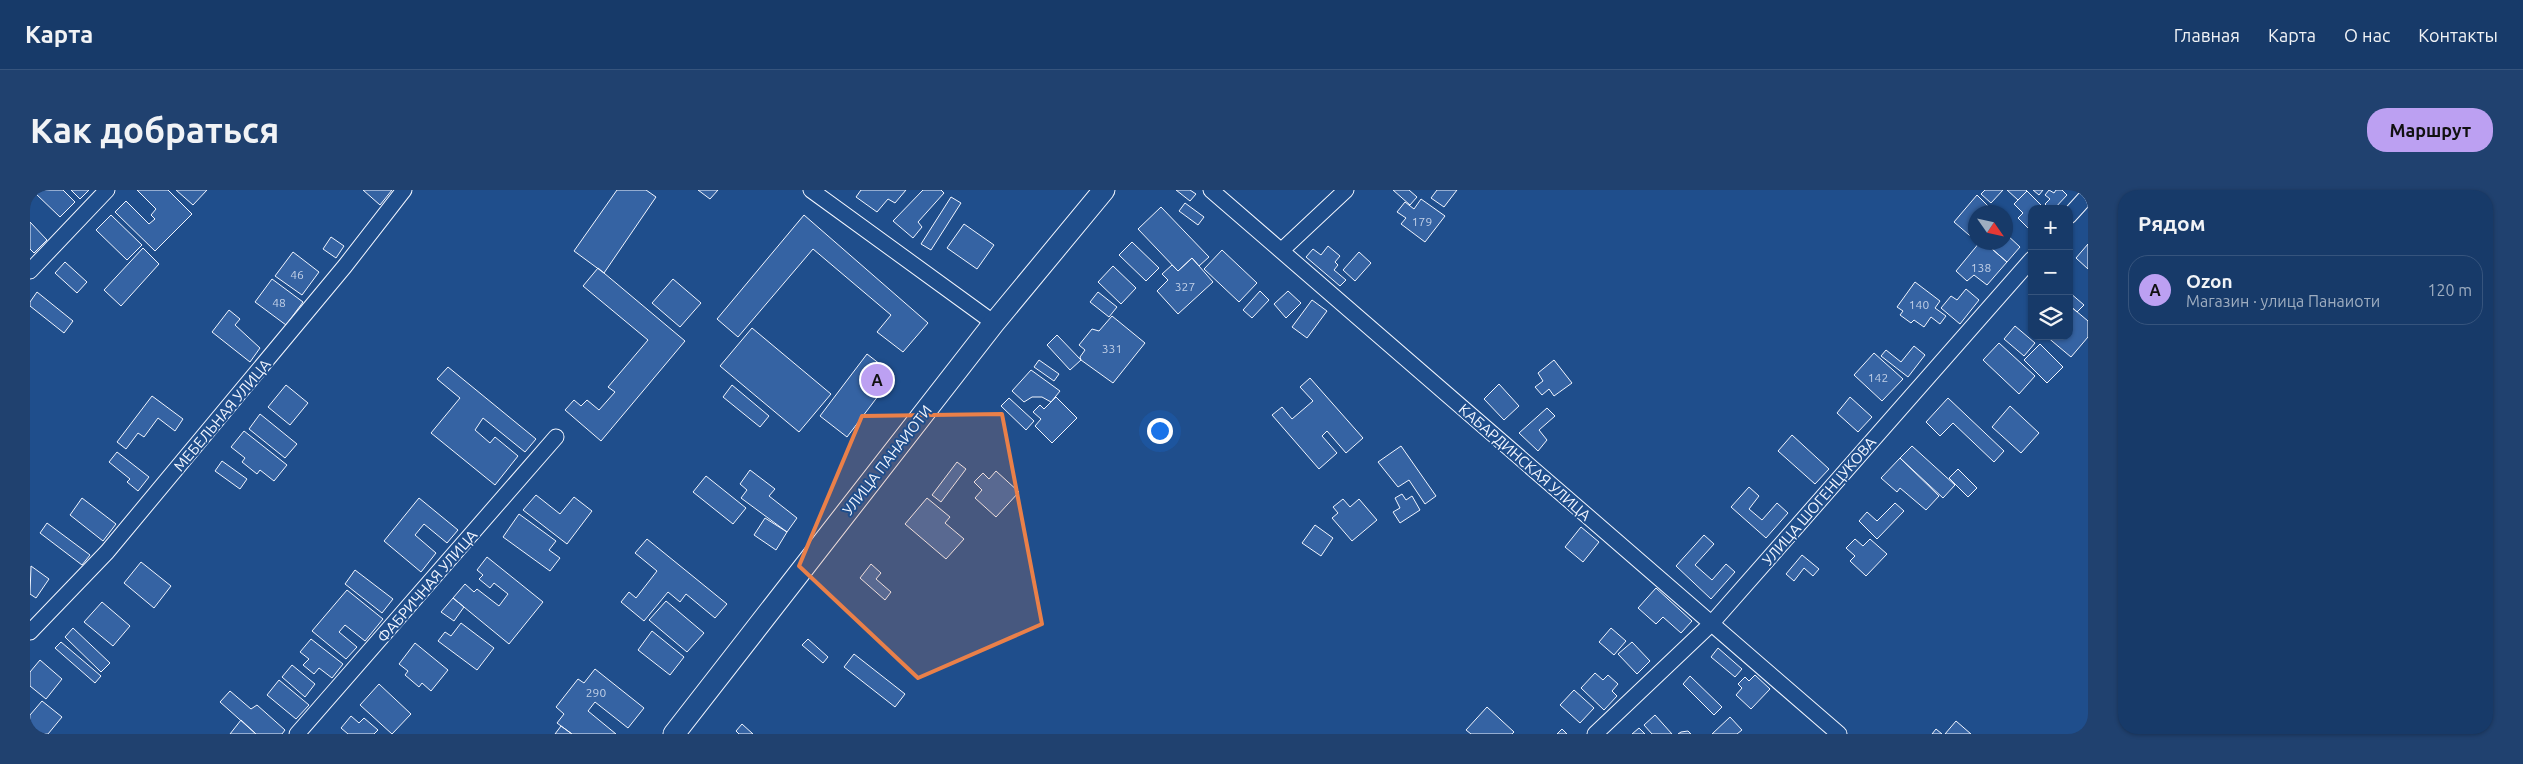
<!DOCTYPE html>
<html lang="ru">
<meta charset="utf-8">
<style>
body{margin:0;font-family:Ubuntu,sans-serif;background:#20416f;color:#f1f3f6}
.controls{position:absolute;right:15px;top:15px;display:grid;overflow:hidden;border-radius:10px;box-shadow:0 1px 4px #0004}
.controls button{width:45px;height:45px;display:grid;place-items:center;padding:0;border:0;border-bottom:1px solid #36547d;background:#173a69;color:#f1f3f6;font:25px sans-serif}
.compass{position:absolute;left:1938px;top:15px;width:45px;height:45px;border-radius:50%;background:#173a69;box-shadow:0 1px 4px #0004;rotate:124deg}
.you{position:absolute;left:1129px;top:240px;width:18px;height:18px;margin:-12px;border:4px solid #fff;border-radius:50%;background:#1a73e8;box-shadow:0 0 0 8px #1a73e833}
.badge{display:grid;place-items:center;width:32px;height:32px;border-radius:50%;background:#bca0f2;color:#111;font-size:16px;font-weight:700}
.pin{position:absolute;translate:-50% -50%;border:2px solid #fff;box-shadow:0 1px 5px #0006}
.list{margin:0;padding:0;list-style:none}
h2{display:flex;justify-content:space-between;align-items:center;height:65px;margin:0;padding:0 20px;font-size:21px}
h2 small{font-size:16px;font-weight:400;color:#9eadc0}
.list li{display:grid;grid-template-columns:32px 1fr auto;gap:15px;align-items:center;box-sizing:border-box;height:70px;margin:0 10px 10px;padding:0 10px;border:1px solid #36547d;border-radius:20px}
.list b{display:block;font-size:19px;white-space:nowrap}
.list p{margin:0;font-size:16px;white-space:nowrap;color:#9eadc0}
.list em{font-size:16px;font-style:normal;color:#9eadc0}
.icon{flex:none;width:28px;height:28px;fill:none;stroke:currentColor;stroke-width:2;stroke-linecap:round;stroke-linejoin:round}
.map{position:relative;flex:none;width:2058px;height:544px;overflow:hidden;border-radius:20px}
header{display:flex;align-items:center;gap:30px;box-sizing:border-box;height:70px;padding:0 25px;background:#173a69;border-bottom:1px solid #36547d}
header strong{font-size:24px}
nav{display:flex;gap:28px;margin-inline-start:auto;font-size:18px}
.intro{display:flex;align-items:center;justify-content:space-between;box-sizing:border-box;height:120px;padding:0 30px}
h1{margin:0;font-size:35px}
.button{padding:12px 22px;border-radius:20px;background:#bca0f2;color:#111;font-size:18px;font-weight:700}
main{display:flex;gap:30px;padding:0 30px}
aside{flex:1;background:#173a69;border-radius:20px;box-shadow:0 1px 4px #0004}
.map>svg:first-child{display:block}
</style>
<header>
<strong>Карта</strong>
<nav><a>Главная</a><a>Карта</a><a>О нас</a><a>Контакты</a></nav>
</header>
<div class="intro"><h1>Как добраться</h1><a class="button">Маршрут</a></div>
<main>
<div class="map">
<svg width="2058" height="544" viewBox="0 0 2058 544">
<rect width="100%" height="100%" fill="#1f4e8c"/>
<!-- building -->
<path fill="#3563a3" stroke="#f2f6ff" d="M8,0H33L45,12L30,27L5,3Z
M41,0H59L50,9Z
M107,0H138L162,24L125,61L85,22L96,11L119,34L125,29L121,25L126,19Z
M146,0H177L163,15Z
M333,0H362L350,15Z
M587,0H616L626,7L574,83L544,61Z
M668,0H688L680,9Z
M831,0H876L865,13L858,9L847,22L826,7Z
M893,0H911L914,3L888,32L892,37L883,48L863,31Z
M1146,0H1160L1166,4L1160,11Z
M1363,0H1379L1387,7L1380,15Z
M1407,0H1427L1414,17L1401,8Z
M1955,0H1973L1961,13L1951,4Z
M1977,0H1996L1997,1L1988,10Z
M2003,0H2013L2009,5Z
M2019,0L2024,3L2026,0H2032L2037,5L2024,19H2020L2015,14L2020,9L2015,5Z
M1997,1L2015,19H2002V42L1988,28L1993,23L1984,14Z
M1947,5L1960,18L1957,22H1946V51L1924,32Z
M921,7L931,13L901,60L891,54Z
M1391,9L1415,26L1395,52L1371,34L1376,28L1367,22L1375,12L1384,19Z
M1155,13L1174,27L1168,35L1149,21Z
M1131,17L1179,67L1169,76L1162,68L1148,81L1108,39Z
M81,25L112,55L97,70L66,40Z
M774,25L898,133L873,162L847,142L861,125L783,59L708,147L687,129Z
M0,32L17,50L4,63L0,59Z
M934,34L964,55L947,79L917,58Z
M1976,44L1990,57L1977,72L1954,52H1976Z
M301,47L314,56L306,68L293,59Z
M1102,52L1129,78L1116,91L1089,65Z
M1950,52H1954L1977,72L1957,95L1944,85L1937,91L1926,81Z
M2058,54V79L2046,68Z
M1298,56L1310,66L1305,72L1308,75L1304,80L1316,90L1310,96L1276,67L1283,59L1291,65Z
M113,58L129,74L91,116L74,100Z
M1192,60L1227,93L1209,112L1174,79Z
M263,62L289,82L272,105L245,86Z
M1329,62L1341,73L1325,91L1313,80Z
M1162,68L1183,92L1148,124L1127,101L1138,90L1132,84L1142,75L1148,81Z
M35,72L57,92L47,103L25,83Z
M1083,76L1106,98L1091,114L1068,92Z
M568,78L655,151L571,251L535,220L544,210L551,216L557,210L569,220L585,202L578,197L618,150L553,96Z
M242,89L273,112L256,135L225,112Z
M643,89L671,113L650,137L622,113Z
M1885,92L1910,111L1905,118L1916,126L1910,134L1901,127L1894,137L1884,130L1881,133L1870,125L1873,121L1867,117Z
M1936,99L1949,110L1930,134L1911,118L1921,106L1927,110Z
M1230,101L1239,110L1222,128L1213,120Z
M1258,101L1271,113L1256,128L1244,114Z
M7,102L43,131L34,143L0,116V112Z
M1068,102L1087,117L1079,127L1060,112Z
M2039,102L2054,115L2047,122L2039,115Z
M1282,110L1297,121L1277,148L1262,137Z
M2039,115L2058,131V147L2041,167L2016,146H2039Z
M199,120L210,129L205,135L230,158L220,172L182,142Z
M1082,126L1115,153L1083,193L1051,170L1050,167L1055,160L1049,155L1062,139L1069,141Z
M1985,136L2005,153L1994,166L1974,149Z
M722,138L801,204L769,242L690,176Z
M1027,145L1051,170L1040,180L1017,155Z
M1969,153L2005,186L1989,204L1953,170Z
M2010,154L2033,177L2017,193L1994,170Z
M1884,156L1895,165L1878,187L1851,166L1856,160L1871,172Z
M1844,163L1873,189L1852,211L1824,185Z
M837,164L864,185L817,247L790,226Z
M1009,170L1029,184L1024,191L1004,177Z
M1524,170L1542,193L1524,206L1519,199L1512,205L1505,197L1513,191L1508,183Z
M418,177L506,249L495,262L453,228L445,240L460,253L465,247L488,266L465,295L401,243L430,208L407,189Z
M1001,180L1030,201L1021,212L1012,207H1002L994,212L982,201Z
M1280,188L1333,248L1316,263L1297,241L1292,246L1307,263L1289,279L1242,225L1252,217L1262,229L1283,211L1270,197Z
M1469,194L1489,216L1474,230L1454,209Z
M256,195L278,213L260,235L238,217Z
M702,195L739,226L730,237L693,207Z
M122,206L153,229L145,241L128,228L114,247L108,243L96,259L87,252Z
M1026,207L1047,228L1022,253L1005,236L1011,229L1003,222L1010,215L1014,219Z
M1820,207L1842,227L1828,242L1807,223Z
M979,208L1004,231L996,240L971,216Z
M1918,208L1974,261L1964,272L1923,233L1910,246L1896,232Z
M1980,216L2009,243L1991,263L1962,237Z
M1517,218L1525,226L1509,240L1517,250L1508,261L1489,243Z
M230,224L267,254L255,268L219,239Z
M214,241L257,275L244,291L230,280L227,284L212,272L215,268L201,257Z
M1762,245L1799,279L1785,294L1748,261Z
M1371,256L1406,306L1395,314L1379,290L1368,297L1348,272Z
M1882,256L1925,295L1913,308L1870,268Z
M87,262L119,287L108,301L97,292L100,289L79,272Z
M1870,268L1909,306L1896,320L1870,298L1867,302L1851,288Z
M192,271L217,289L210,299L185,281Z
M927,272L936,279L911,312L902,305Z
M1928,279L1947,298L1938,307L1919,288Z
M720,280L745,299L739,306L767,328L757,342L711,308L717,300L710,294Z
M966,281L989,302L966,327L945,308L952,300L944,292L953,283L959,289Z
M676,286L716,318L703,334L663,302Z
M1719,297L1729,306L1719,319L1732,330L1747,313L1758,323L1736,348L1701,317Z
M1372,304L1376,310L1382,306L1390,320L1370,333L1363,322L1370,318L1365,308Z
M506,305L530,324L544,307L562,321L537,354L493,320Z
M52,308L86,334L73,351L40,325Z
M389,308L428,340L417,353L394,334L385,345L406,363L391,382L354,351Z
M897,308L920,327L915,333L934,349L916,369L875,334Z
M1313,309L1320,317L1329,309L1347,330L1322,351L1302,328L1308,323L1303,317Z
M1865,313L1874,321L1847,349L1829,331L1837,322L1847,331Z
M489,324L526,351L519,360L530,368L520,381L473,347Z
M735,328L757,342L746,360L724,345Z
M17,333L60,365L52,375L10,343Z
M1285,335L1303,348L1291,366L1272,353Z
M1551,337L1569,352L1553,372L1535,357Z
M1674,345L1684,354L1665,375L1682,390L1696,374L1705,382L1681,409L1646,376Z
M617,349L697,414L685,428L656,404L650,412L638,402L614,431L591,412L599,402L606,408L627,381L605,363Z
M1825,349L1833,356L1840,349L1857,364L1836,386L1820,371L1825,366L1816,358Z
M1772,365L1789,379L1783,386L1774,378L1764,391L1756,384Z
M457,367L513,412L479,454L423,408L435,394L444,402L447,399L469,416L478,404L464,393L460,398L449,389L453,385L447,380Z
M111,372L141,396L124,418L94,393Z
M841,374L851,383L846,389L861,402L855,410L830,388Z
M1,376L19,389L6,408L0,404Z
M325,380L363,409L352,423L315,394Z
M1626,398L1662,431L1651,443L1633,427L1626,434L1608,418Z
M317,400L353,429L335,451L315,435L309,442L327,457L316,469L282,441Z
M423,408L434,417L424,431L411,422Z
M636,411L674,443L657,462L619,430Z
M72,412L100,436L83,456L54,432Z
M431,433L464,458L447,480L408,451L415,442L421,446Z
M43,438L80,473L71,482L35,447Z
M1581,438L1596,451L1584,465L1569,452Z
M622,441L654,467L640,485L608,460Z
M281,449L313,474L302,488L289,478L284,484L273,475L279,469L270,462Z
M778,449L798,467L793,473L772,455Z
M31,452L71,486L65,493L25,458Z
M1602,452L1620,471L1607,484L1588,464Z
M385,453L418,480L401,501L392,493L389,497L375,485L378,481L369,474Z
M1688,458L1712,479L1705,487L1681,467Z
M824,464L875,504L865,517L814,477Z
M10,470L32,489L16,509L0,496V482Z
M262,475L285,494L275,507L252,487Z
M565,479L614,518L598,538L565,512L558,521L586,544H542L527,533L534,524L526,517L548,489L554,493Z
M1565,483L1573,490L1578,485L1588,494L1582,501L1587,506L1574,520L1551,498Z
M1725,485L1740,499L1721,519L1706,505L1712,498L1708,494L1715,487L1719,491Z
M1660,486L1692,517L1684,525L1653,494Z
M249,490L279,515L266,529L237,505Z
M349,494L381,524L362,544L330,515Z
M1544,500L1564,518L1550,533L1530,515Z
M200,501L221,519L227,515L255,540L252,544H226L190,512Z
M12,511L32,527L18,544H0V525Z
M1457,517L1484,542L1482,544H1441L1436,540Z
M1625,525L1642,544H1622L1614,535Z
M321,526L329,533L334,528L348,540L344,544H318L311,538Z
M1700,527L1712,540L1707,544H1682Z
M211,530L226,544H200Z
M1926,531L1941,544H1915Z
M712,534L723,544H709L706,541Z
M531,536L542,544H525Z
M1609,538L1615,544H1602Z
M1532,539L1537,544H1527Z
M1906,539L1912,544H1902Z
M1658,541L1661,544H1648L1651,542Z"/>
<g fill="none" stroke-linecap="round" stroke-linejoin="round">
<defs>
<path id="street" d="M781,0L964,133
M1181,0L1809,544
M2039,26L2058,5
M1252,60L1316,0
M0,81L77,0
M0,442L77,362L315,76L374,0
M267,544L526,247
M1565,544L1681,434L2002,69"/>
<path id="secondary" d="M644,544L964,133L1074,0"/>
</defs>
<!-- street casing -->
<use href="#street" stroke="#f2f6ff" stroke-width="17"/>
<!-- secondary casing -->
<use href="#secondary" stroke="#f2f6ff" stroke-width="23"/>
<!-- street -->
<use href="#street" stroke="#1f4e8c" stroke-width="15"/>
<!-- secondary -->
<use href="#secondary" stroke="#1f4e8c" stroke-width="21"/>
</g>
<!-- marked area -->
<path fill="#ea8049" fill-opacity="0.2" stroke="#ea8049" stroke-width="4" stroke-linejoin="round" d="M972,224L1012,434L888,488L769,376L832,226Z"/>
<g text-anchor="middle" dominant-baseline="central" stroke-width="4" stroke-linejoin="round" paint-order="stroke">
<!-- number labels -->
<g font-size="12" fill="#c3d1e8">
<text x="1392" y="31">179</text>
<text x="1951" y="77">138</text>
<text x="267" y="84">46</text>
<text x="1155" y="96">327</text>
<text x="249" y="112">48</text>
<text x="1889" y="114">140</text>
<text x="1082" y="158">331</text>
<text x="1848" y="187">142</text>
<text x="566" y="502">290</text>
</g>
<!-- street labels -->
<g font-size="15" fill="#f2f6ff" stroke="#1f4e8c">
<text transform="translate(192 225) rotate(-50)">МЕБЕЛЬНАЯ УЛИЦА</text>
<text transform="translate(857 270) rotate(-52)">УЛИЦА ПАНАИОТИ</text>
<text transform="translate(1495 272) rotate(41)">КАБАРДИНСКАЯ УЛИЦА</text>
<text transform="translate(1789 311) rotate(-49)">УЛИЦА ШОГЕНЦУКОВА</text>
<text transform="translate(397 396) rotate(-49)">ФАБРИЧНАЯ УЛИЦА</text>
</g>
</g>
</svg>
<div class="controls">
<button>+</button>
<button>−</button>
<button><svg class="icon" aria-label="layers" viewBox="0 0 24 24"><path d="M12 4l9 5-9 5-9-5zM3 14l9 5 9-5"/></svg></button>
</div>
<svg class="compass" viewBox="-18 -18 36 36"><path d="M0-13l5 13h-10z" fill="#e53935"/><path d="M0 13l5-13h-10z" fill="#9eadc0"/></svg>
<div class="you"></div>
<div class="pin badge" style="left:847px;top:190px">A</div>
</div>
<aside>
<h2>Рядом<small></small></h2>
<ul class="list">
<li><span class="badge">A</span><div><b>Ozon</b><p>Магазин · улица Панаиоти</p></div><em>120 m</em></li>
</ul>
</aside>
</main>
